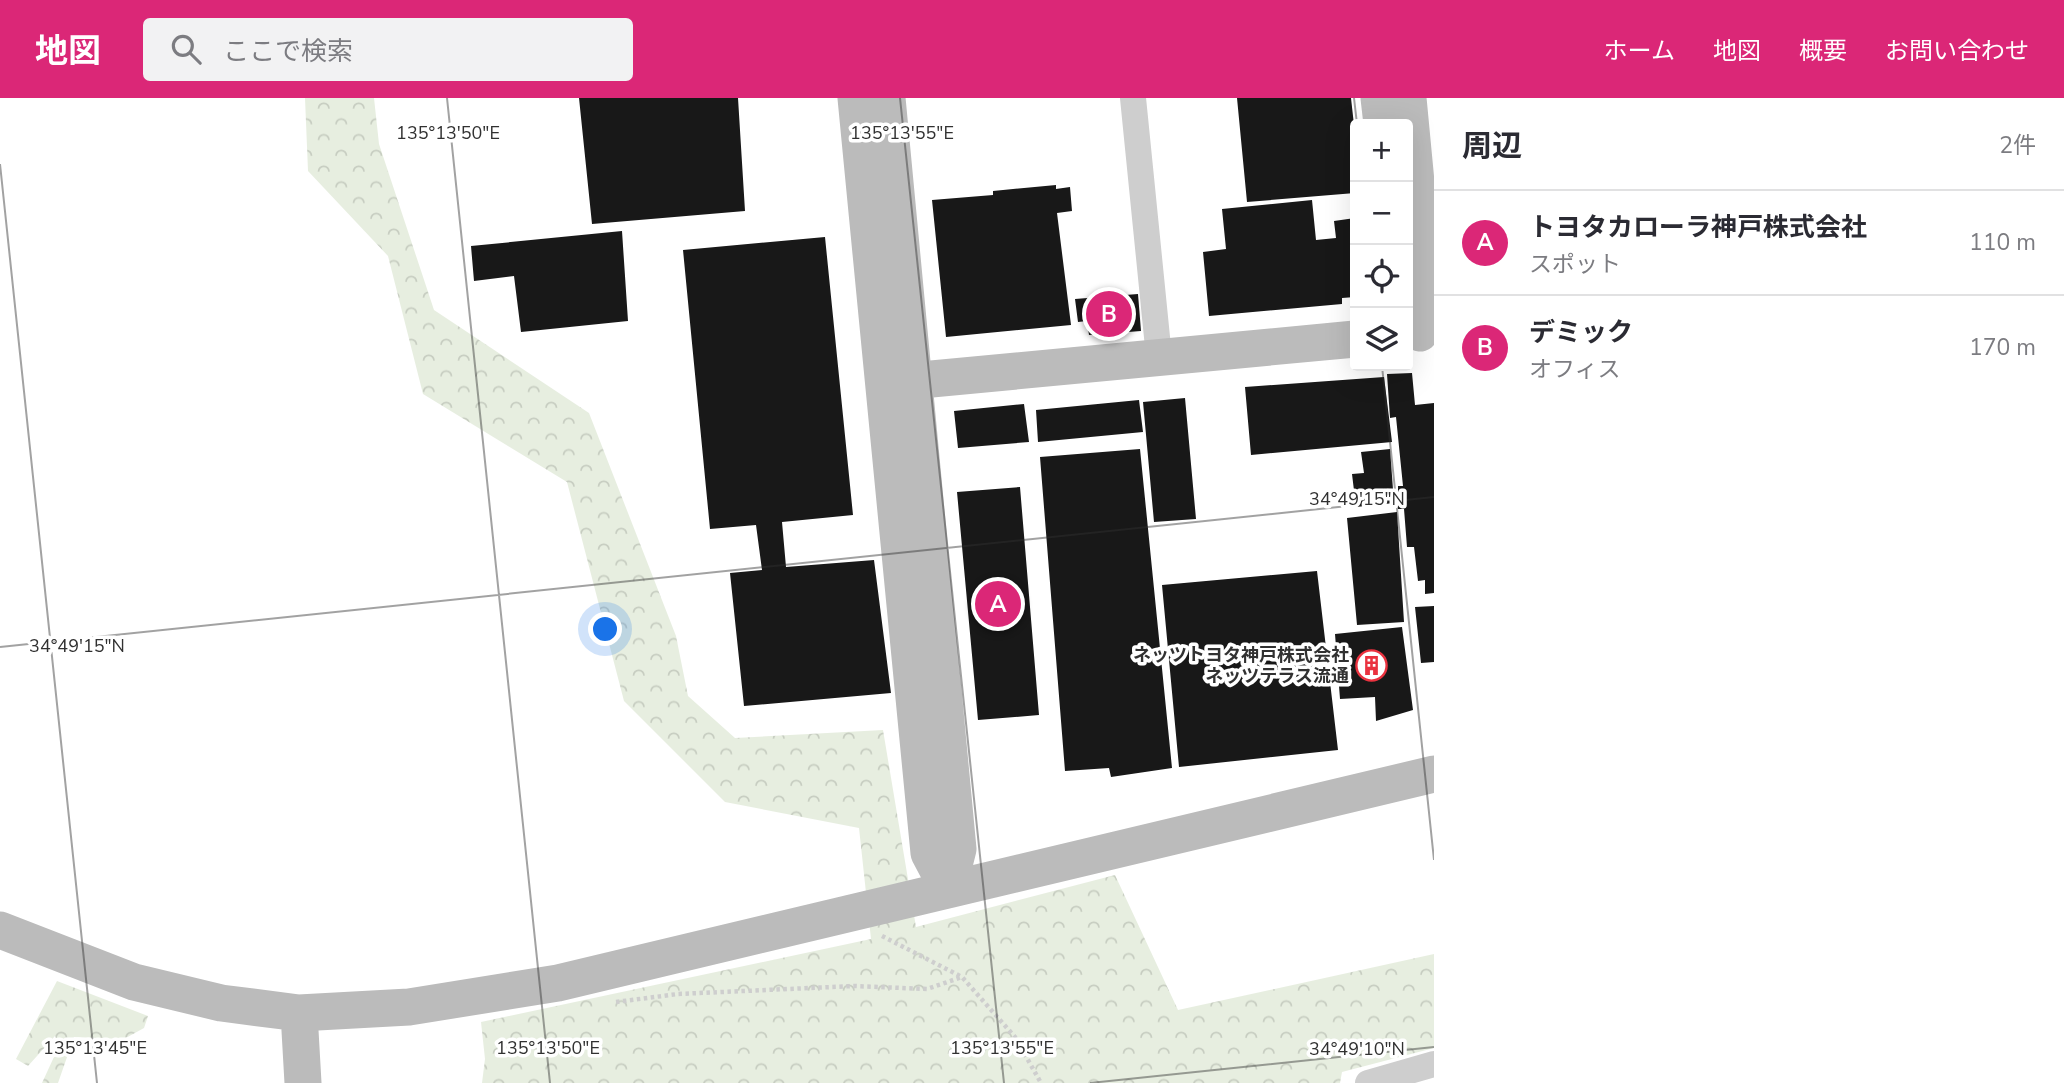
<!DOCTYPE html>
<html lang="ja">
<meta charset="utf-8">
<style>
body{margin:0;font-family:"Nunito Sans","Noto Sans JP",sans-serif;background:#f2f2f3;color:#2b2b33}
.controls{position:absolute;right:21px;top:21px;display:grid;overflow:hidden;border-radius:7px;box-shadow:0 7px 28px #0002}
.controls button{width:63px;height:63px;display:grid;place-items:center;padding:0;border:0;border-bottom:2px solid #e1e1e2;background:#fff;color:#2b2b33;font:35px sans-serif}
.you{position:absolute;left:606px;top:532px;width:24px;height:24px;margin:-18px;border:5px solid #fff;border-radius:50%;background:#1a73e8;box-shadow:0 0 0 10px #1a73e833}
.badge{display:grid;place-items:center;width:46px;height:46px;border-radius:50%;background:#db2777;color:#fff;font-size:23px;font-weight:700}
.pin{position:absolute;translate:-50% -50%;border:4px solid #fff;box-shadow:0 2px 7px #0006}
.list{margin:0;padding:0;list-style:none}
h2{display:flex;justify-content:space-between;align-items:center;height:91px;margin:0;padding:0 28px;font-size:30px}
h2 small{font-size:23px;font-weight:400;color:#7c7c81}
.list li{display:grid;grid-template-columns:46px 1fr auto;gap:21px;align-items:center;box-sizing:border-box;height:105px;padding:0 28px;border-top:2px solid #e1e1e2}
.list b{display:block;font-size:26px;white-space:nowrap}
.list p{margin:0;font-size:23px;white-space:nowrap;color:#7c7c81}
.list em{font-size:23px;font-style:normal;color:#7c7c81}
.icon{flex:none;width:38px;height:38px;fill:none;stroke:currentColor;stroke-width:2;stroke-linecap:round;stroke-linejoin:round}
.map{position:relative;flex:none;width:1434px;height:985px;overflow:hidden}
header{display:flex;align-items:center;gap:42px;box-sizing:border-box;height:98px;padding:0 35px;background:#db2777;color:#fff}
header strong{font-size:33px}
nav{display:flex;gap:38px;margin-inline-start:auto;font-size:24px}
.search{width:490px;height:63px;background:#f2f2f3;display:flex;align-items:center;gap:18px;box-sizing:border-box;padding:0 24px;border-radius:7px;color:#7c7c81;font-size:26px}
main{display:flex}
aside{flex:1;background:#fff}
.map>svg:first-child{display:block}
</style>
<header>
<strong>地図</strong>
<div class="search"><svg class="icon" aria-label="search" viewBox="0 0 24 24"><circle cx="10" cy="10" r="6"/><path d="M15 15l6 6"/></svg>ここで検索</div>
<nav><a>ホーム</a><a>地図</a><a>概要</a><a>お問い合わせ</a></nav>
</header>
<main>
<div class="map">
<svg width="1434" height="985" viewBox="0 0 1434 985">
<defs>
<pattern id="forest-crowns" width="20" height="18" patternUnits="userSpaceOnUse" patternTransform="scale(1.75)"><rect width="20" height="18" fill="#e7eee0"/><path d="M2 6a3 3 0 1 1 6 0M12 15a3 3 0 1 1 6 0" fill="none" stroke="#c7cdc1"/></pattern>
</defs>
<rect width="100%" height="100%" fill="#fff"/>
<!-- forest -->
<path fill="url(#forest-crowns)" d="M305,0H374L379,46L434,212L589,315L676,538L688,598L735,640L883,632L916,829L1115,777L1178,912L1434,856V950L1342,974L1340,985H482L485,961L481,924L871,841L859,730L725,704L624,603L567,384L423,296L388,158L308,73Z
M57,883L148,918L144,930L124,941L74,939L58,985H42L59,948L55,938L28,968L16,961Z"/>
<!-- building -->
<path fill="#181818" d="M579,0H738L745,113L592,126Z
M1237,0H1351L1355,36V95L1247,104Z
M1056,87V91L1070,89L1072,113L1057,115L1071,227L946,239L932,102L993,97V93Z
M1312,102L1316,142L1336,140L1334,123L1355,120V199L1342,200V206L1209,218L1203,154L1226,151L1222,111Z
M622,133L628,223L521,234L514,178L474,183L471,148Z
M825,139L853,417L782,424L786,469L874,462L891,595L744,608L730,475L762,472L756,427L710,431L683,152Z
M1138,196L1141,233L1089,237L1087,223L1078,224L1075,201Z
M1412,275L1415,307L1434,305V495L1425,496V482L1418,483L1414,449H1407L1404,411H1398V388H1403L1396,319L1390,320L1387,276Z
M1384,279L1392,344L1251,357L1245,289Z
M1185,300L1196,421L1154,424L1143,304Z
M1139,302L1143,334L1038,344L1036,312Z
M1024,306L1029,344L958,350L954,313Z
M1140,351L1172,670L1111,679L1109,670L1065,673L1040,359Z
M1390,351L1394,405L1356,409L1352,376L1364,375L1361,354Z
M1020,389L1039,617L978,622L957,394Z
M1397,414L1404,524L1357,527L1347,420Z
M1317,473L1338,652L1179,669L1162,487Z
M1434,508V564L1421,565L1415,509Z
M1402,529L1413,612L1376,623L1375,599L1340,601L1335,536Z"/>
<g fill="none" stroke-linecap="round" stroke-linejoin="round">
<!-- path -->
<path stroke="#cecece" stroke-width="4.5" stroke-dasharray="3.5 3.5" stroke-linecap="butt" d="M882,838L962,879L1015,939L1041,985
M616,904L678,896L854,888L927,891L962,879"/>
<!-- street -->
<path stroke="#cecece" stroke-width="26" d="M1133,0L1159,259
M1368,985L1434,966"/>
<!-- secondary -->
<path stroke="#bbb" stroke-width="37" d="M856,0L929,755L948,791
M887,0L958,751L948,791
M1379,0L1382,26
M1408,0L1425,179L1420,235
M889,285L1355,241
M0,832L134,884L221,905L299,915L409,909L558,885L1434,676
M299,915L303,985"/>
</g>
<!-- ticks -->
<path fill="none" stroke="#313131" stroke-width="2" stroke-opacity="0.45" d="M447,0L550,985M900,0L1004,985M1354,0L1357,26M0,66L97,985M1382,268L1434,762M0,549L1434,399M1090,985L1434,949"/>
<!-- icons -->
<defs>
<symbol id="building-ring" viewBox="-11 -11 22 22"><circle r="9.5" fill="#fff" stroke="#ea323f" stroke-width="1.5"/><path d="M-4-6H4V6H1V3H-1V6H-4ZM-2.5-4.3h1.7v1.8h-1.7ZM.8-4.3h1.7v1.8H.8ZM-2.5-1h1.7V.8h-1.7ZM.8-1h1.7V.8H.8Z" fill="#ea323f"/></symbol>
</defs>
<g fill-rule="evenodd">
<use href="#building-ring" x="1354" y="550" width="35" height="35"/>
</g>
<g text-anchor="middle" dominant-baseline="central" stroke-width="7" stroke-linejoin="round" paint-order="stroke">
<!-- poi labels -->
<g font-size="18" font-weight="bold" fill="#313131" stroke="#fff" text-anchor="end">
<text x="1349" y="557">ネッツトヨタ神戸株式会社<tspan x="1349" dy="21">ネッツテラス流通</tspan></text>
</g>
</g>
<g font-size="18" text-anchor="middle" fill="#313131" stroke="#fff" stroke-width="7" stroke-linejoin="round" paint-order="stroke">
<text x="448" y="41">135°13'50"E</text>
<text x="902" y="41">135°13'55"E</text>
<text x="1357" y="407">34°49'15"N</text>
<text x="77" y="554">34°49'15"N</text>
<text x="95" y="956">135°13'45"E</text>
<text x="548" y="956">135°13'50"E</text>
<text x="1002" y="956">135°13'55"E</text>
<text x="1357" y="957">34°49'10"N</text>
</g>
</svg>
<div class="controls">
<button>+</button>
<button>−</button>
<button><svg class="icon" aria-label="locate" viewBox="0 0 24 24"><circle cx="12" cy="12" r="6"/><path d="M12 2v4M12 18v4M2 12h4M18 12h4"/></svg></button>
<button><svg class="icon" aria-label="layers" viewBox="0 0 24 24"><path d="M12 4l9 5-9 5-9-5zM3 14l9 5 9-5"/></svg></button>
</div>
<div class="you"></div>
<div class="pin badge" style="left:998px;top:506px">A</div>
<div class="pin badge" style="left:1109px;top:216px">B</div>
</div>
<aside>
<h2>周辺<small>2件</small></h2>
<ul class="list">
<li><span class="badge">A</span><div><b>トヨタカローラ神戸株式会社</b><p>スポット</p></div><em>110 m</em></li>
<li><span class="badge">B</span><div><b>デミック</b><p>オフィス</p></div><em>170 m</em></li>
</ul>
</aside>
</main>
